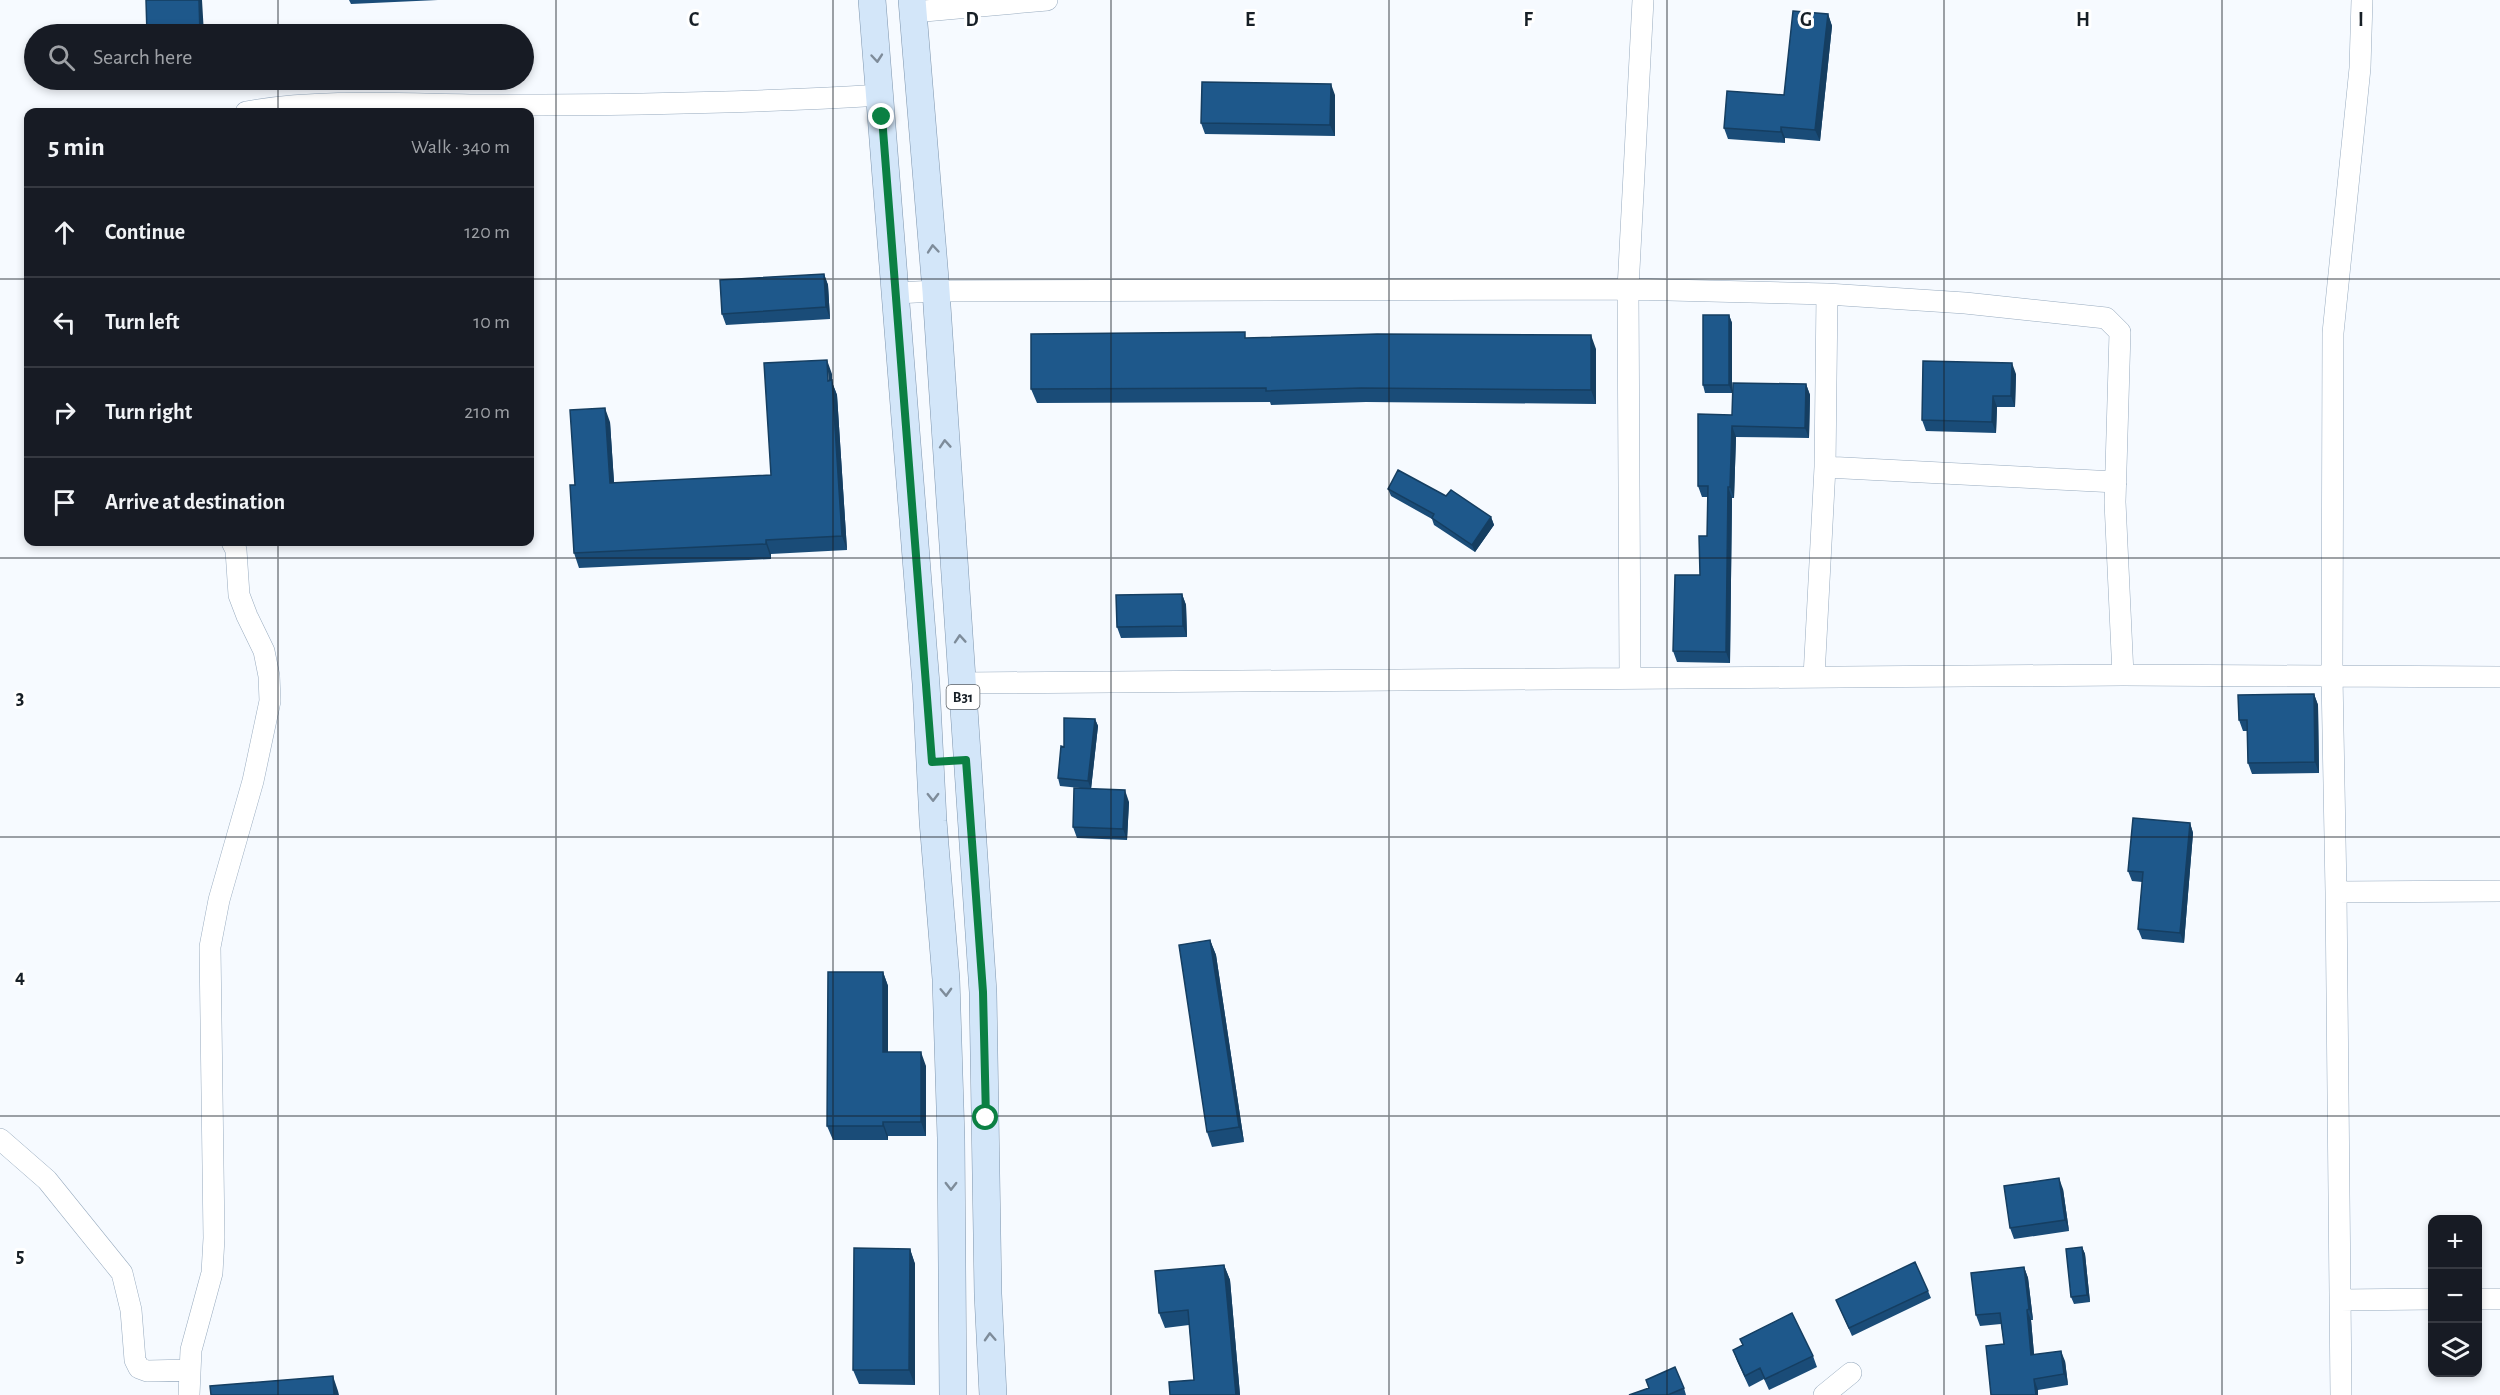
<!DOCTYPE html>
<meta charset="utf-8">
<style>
body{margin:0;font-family:"Alegreya Sans",sans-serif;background:#20242c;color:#f1f3f6}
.controls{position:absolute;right:18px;bottom:18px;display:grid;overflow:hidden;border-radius:12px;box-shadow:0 3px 9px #0003}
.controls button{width:54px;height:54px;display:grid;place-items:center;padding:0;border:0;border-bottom:2px solid #363941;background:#171b24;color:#f1f3f6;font:30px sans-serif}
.stop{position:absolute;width:18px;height:18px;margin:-14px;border:4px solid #0b8043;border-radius:50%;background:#fff}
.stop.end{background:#0b8043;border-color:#fff;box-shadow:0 2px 6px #0008}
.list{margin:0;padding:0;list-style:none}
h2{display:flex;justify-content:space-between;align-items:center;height:78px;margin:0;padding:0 24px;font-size:26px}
h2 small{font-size:20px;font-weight:400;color:#9ea1a6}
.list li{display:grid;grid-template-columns:39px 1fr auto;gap:18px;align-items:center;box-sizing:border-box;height:90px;padding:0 24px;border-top:2px solid #363941}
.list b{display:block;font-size:22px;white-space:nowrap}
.list em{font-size:20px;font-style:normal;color:#9ea1a6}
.icon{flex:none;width:33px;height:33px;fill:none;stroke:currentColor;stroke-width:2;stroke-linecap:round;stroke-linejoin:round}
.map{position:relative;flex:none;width:2500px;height:1395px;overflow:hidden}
.search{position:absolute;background:#171b24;box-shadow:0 3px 9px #0003;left:24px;top:24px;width:510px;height:66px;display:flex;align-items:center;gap:15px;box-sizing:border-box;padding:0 21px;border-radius:33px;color:#9ea1a6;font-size:22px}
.panel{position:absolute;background:#171b24;box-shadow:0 3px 9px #0003;left:24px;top:108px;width:510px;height:438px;border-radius:12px}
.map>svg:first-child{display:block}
</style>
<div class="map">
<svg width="2500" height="1395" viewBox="0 0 2500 1395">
<rect width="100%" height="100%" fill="#f6faff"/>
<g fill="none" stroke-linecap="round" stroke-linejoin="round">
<defs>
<path id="minor" d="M913,12L1047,0
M246,112C324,98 415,105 495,105C623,105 752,103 880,95
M896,293L936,291L1628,289L1827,294L1965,303L2106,318L2120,332L2115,502L2123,675
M1827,294L1825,467L2116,482
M1630,677L1628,289L1643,0
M1814,677L1825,467
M963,683L2123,675L2500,677
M2336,892L2500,891
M0,1139L47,1180L122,1273L131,1310L135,1360L139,1368L147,1371L190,1370
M2478,1299H2500
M2340,1300L2432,1299
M189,1395L191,1350L212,1273L214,1238L210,947L219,900L253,781L270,701L269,676L264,651L247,616L239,595L236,550L232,542
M1824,1395L1851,1373
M2341,1395L2336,892L2332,676L2333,333L2360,68L2362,0"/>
<path id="major" d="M872,0L926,684L933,821L946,979L951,1138L953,1395
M912,0L936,291L983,992L988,1294L993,1395"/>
</defs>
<!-- minor casing -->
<use href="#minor" stroke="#98abbf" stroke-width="22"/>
<!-- major casing -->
<use href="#major" stroke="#7e95ad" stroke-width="28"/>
<!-- minor -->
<use href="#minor" stroke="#fff" stroke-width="21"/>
<!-- major -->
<use href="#major" stroke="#d3e6f9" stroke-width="27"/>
</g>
<!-- wall -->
<path fill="#1a4c78" d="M349,0H438L351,4Z
M1828,14L1832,26L1820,141L1785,138V143L1728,139L1724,128L1784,95Z
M1335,95V136L1205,134L1201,123Z
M824,274L828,285L830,319L726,325L722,314Z
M1729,315L1732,323V393H1705L1703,385Z
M1247,338L1596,349V404L1366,402L1271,405L1270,402L1037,403L1031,389Z
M832,374V382L837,395L847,550L771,554V559L579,568L574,553L575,485L610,422L614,483L771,475Z
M2016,374L2015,407H1997L1996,433L1926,431L1922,420Z
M1806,384L1810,395L1809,438L1736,437L1734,498H1732L1730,663L1677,662L1673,651L1700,575L1707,536L1708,497H1702L1698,486L1732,415Z
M1388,489L1446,496L1491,517L1494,525L1475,552L1434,525L1432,519L1391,496Z
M1182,594L1186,605L1187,637L1121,638L1117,627Z
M2314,694L2318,705L2319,773L2252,774L2248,763L2247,731H2243L2239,720Z
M1095,719L1098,726L1091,789L1129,802L1127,840L1077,838L1073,827L1090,789L1060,786L1058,778L1064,747Z
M2190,823L2193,833L2184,943L2142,939L2138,929L2142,882L2132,881L2128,871Z
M1210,940L1216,955L1244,1142L1212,1147L1207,1132Z
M883,972L888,986V1052L926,1066V1136H888V1140H833L827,1126Z
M2063,1189L2069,1231L2014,1239L2010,1228Z
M2082,1247L2085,1254L2090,1302L2074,1304L2071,1297Z
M910,1249L915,1264V1385L859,1384L853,1370Z
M1224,1265L1230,1280L1240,1395H1170L1194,1380L1189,1325L1165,1328L1159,1313Z
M2024,1267L2028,1278L2033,1320H2031L2034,1354L2065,1361L2068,1385L2038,1390V1395H1991L2004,1344L2001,1324L1980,1326L1976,1315Z
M1928,1291L1931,1298L1852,1336L1836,1300Z
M1740,1339L1813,1356L1817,1367L1769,1390L1764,1379L1749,1387L1737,1361L1733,1350L1743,1345Z
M1646,1380L1684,1388L1686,1395H1629L1649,1388Z"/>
<!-- shaded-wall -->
<path fill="#153e61" d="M199,0H202L204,34H200Z
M1828,14L1832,26L1820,141L1815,130Z
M1331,84L1335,95V136L1330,125Z
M1781,127L1785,138V143L1781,132Z
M824,274L828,285L830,319L826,307Z
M1729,315L1732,323V393L1729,385Z
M1591,335L1596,349V404L1591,390Z
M827,360L832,374V382L837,395L847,550L842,536Z
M2012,363L2016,374L2015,407L2011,396Z
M1806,384L1810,395L1809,438L1805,428Z
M1993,396L1997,407L1996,433L1992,422Z
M605,408L610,422L615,497L610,483Z
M1732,426L1736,437L1734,498L1730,487Z
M1728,487L1732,498L1730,663L1726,652Z
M1491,517L1494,525L1475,552L1472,545Z
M766,540L771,554V559L766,544Z
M1182,594L1186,605L1187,637L1183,626Z
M2314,694L2318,705L2319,773L2315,762Z
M1095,719L1098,726L1091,789L1088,781Z
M1125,790L1129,802L1127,840L1123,829Z
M2190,823L2193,833L2184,943L2180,933Z
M1210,940L1216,955L1244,1142L1239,1127Z
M883,972L888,986V1066L883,1052Z
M921,1052L926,1066V1136L921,1122Z
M883,1122L888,1136V1140L883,1126Z
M2059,1178L2063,1189L2069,1231L2065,1220Z
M2082,1247L2085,1254L2090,1302L2087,1295Z
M910,1249L915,1264V1385L909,1370Z
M1224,1265L1230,1280L1240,1395H1236Z
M2024,1267L2028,1278L2033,1320L2029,1309Z
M2027,1310L2031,1320L2035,1365L2031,1355Z
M2061,1351L2065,1361L2068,1385L2064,1374Z
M333,1376L338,1391L339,1395H334Z
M2034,1379L2038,1390V1395H2036Z"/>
<!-- building -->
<path fill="#1e588b" stroke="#153e61" stroke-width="1.5" d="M146,0H199L200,34H147Z
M1793,11L1828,14L1815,130L1781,127V132L1724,128L1727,91L1784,95Z
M1202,82L1331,84L1330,125L1201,123Z
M824,274L826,307L722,314L720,280Z
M1703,315H1729V385H1703Z
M1245,332V338L1377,334L1591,335V390L1361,388L1266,391V388L1031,389V334Z
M827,360L828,381L832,380L842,536L766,540V544L574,553L570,485H575L570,410L605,408L610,483L771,475L764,363Z
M1923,361L2012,363L2011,396H1993L1992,422L1922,420Z
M1733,383L1806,384L1805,428L1732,426L1730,487H1728L1726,652L1673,651L1675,575H1700L1699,536H1707L1708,486H1698V414L1732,415Z
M1398,470L1446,496L1451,490L1491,517L1472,545L1432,518L1434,514L1388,489Z
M1182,594L1183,626L1117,627L1116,595Z
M2314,694L2315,762L2248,763L2247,720H2239L2238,695Z
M1064,718L1095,719L1088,781L1058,778L1061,746L1064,747Z
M1074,788L1125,790L1123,829L1073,827Z
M2133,818L2190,823L2180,933L2138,929L2143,872L2128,871Z
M1210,940L1239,1127L1207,1132L1179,945Z
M828,972H883V1052H921V1122H883V1126H827Z
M2059,1178L2065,1220L2010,1228L2004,1186Z
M2082,1247L2087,1295L2071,1297L2066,1249Z
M854,1248L910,1249L909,1370H853Z
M1915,1262L1928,1291L1849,1328L1836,1300Z
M1224,1265L1236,1395H1170L1169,1382L1194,1380L1188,1310L1159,1313L1155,1271Z
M2024,1267L2029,1309L2027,1310L2031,1355L2061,1351L2064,1374L2034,1379L2036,1395H1991L1986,1346L2004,1344L2000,1313L1976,1315L1971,1273Z
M1792,1313L1813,1356L1765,1379L1760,1368L1745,1376L1733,1350L1743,1345L1740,1339Z
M1675,1367L1684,1388L1668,1395H1629L1649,1388L1646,1380Z
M333,1376L334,1395H211L210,1386Z"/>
<!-- one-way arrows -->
<defs><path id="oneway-chevron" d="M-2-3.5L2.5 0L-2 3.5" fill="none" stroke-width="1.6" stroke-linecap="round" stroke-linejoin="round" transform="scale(1.5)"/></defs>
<g stroke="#7e8c9a">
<use href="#oneway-chevron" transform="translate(877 58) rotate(85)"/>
<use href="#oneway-chevron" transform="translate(933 249) rotate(-95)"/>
<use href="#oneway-chevron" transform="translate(945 444) rotate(-94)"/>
<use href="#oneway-chevron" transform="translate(960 639) rotate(-94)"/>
<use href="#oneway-chevron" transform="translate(933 797) rotate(89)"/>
<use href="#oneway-chevron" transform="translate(946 992) rotate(88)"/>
<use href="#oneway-chevron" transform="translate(951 1186) rotate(90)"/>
<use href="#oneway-chevron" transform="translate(990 1337) rotate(-93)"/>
</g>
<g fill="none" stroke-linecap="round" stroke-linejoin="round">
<!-- route -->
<path stroke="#0b8043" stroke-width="8" d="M882,117L932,762L966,760L983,992L986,1118"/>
</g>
<!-- grid -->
<path fill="none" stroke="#171f26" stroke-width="1.5" stroke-opacity="0.55" d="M278,0V34M556,0V1395M833,0V1395M1111,0V1395M1389,0V1395M1667,0V1395M1944,0V1395M2222,0V1395M278,80V112M0,279H28M530,279H2500M278,542V1395M0,558H2500M0,837H2500M0,1116H2500"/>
<g text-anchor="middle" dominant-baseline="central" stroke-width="6" stroke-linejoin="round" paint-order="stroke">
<!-- shield labels -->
<rect fill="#fff" stroke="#5d6267" stroke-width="1.5" x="946.5" y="685" width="33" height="24" rx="4.5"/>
<g font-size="15" font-weight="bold" fill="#171f26">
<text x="963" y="697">B31</text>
</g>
</g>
<g font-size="20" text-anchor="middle" font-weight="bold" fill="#171f26" stroke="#fff" stroke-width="6" stroke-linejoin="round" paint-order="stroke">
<text x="694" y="26">C</text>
<text x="972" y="26">D</text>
<text x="1250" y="26">E</text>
<text x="1528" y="26">F</text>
<text x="1806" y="26">G</text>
<text x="2083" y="26">H</text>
<text x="2361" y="26">I</text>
<text x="20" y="704">3</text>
<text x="20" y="983">4</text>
<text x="20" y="1262">5</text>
</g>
</svg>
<div class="controls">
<button>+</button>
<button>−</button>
<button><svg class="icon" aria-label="layers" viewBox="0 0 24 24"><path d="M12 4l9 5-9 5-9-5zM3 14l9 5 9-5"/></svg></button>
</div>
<div class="stop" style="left:986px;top:1118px"></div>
<div class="stop end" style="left:882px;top:117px"></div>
<div class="search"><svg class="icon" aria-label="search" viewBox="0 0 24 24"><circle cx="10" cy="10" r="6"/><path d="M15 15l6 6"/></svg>Search here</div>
<section class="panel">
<h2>5 min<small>Walk · 340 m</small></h2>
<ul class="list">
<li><svg class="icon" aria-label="ahead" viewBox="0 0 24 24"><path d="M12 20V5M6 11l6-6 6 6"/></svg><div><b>Continue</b></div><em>120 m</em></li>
<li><svg class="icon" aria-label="left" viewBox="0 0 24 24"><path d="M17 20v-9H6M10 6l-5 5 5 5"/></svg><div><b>Turn left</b></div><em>10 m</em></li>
<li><svg class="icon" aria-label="right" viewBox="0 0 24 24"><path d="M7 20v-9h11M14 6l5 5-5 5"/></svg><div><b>Turn right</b></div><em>210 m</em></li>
<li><svg class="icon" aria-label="arrive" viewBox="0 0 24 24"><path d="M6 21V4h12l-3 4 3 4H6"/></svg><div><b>Arrive at destination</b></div></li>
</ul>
</section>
</div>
